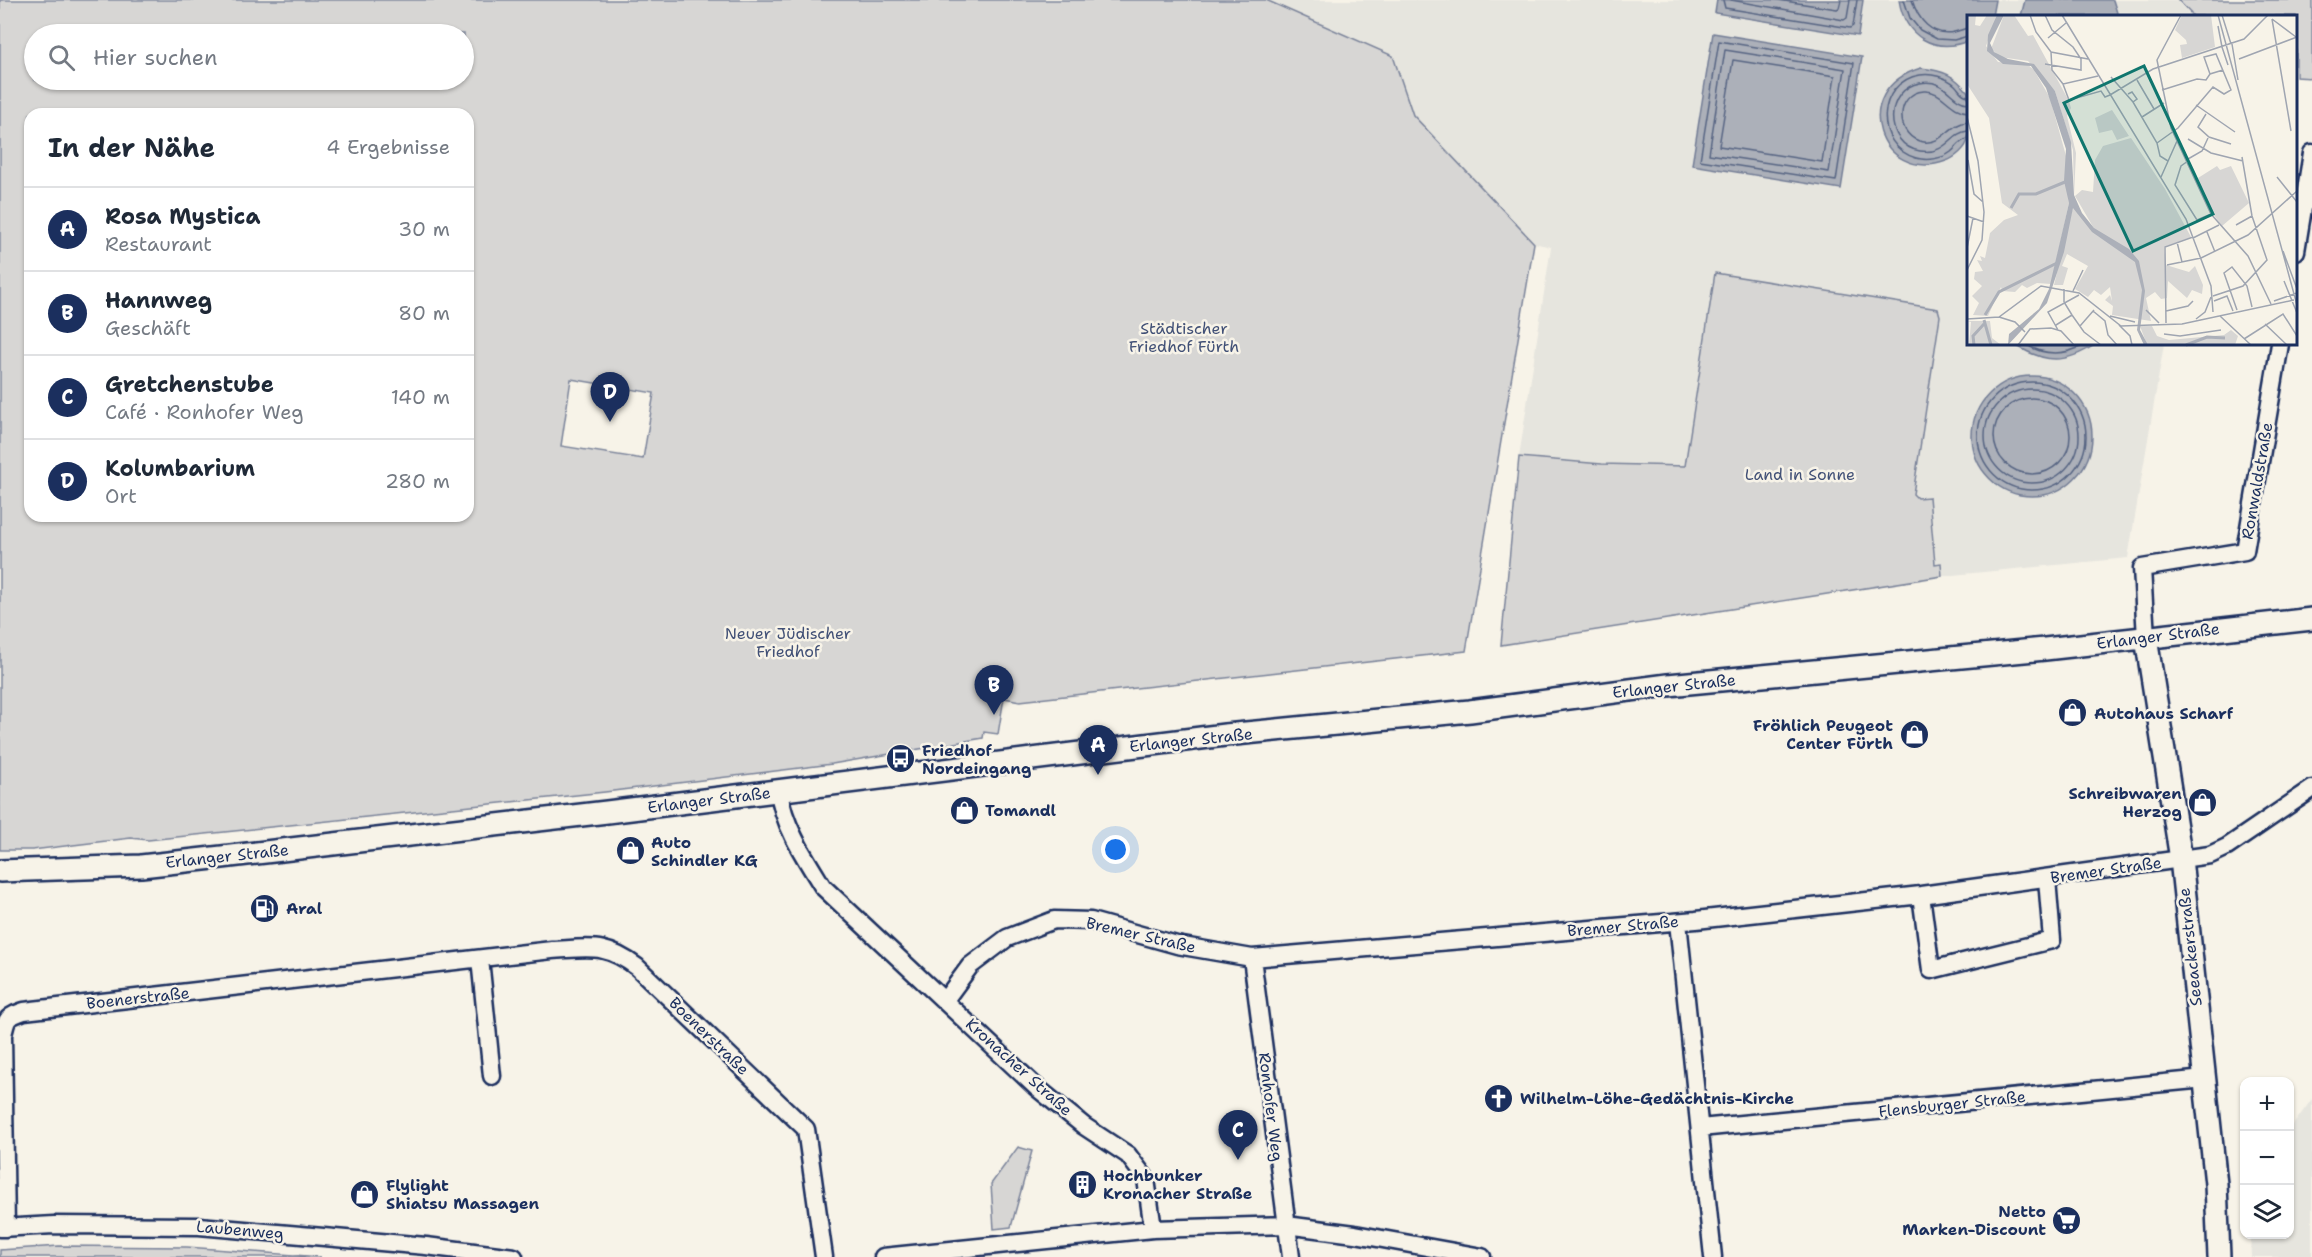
<!DOCTYPE html>
<html lang="de">
<meta charset="utf-8">
<style>
body{margin:0;font-family:"Shantell Sans",sans-serif;background:#f6f6f7;color:#1f2937}
.controls{position:absolute;right:18px;bottom:18px;display:grid;overflow:hidden;border-radius:12px;box-shadow:0 2px 4px #0004}
.controls button{width:54px;height:54px;display:grid;place-items:center;padding:0;border:0;border-bottom:2px solid #e0e1e3;background:#fff;color:#1f2937;font:30px sans-serif}
.you{position:absolute;left:1116px;top:850px;width:21px;height:21px;margin:-15px;border:4px solid #fff;border-radius:50%;background:#1a73e8;box-shadow:0 0 0 9px #1a73e833}
.badge{display:grid;place-items:center;width:39px;height:39px;border-radius:50%;background:#1b2f5e;color:#fff;font-size:20px;font-weight:700}
.pin{position:absolute;translate:-50% -50px;filter:drop-shadow(0 2px 3px #0008)}
.pin::after{content:'';position:absolute;top:32px;width:21px;height:18px;background:inherit;clip-path:polygon(0 0,100% 0,50% 100%)}
.list{margin:0;padding:0;list-style:none}
h2{display:flex;justify-content:space-between;align-items:center;height:78px;margin:0;padding:0 24px;font-size:26px}
h2 small{font-size:20px;font-weight:400;color:#747a83}
.list li{display:grid;grid-template-columns:39px 1fr auto;gap:18px;align-items:center;box-sizing:border-box;height:84px;padding:0 24px;border-top:2px solid #e0e1e3}
.list b{display:block;font-size:22px;white-space:nowrap}
.list p{margin:0;font-size:20px;white-space:nowrap;color:#747a83}
.list em{font-size:20px;font-style:normal;color:#747a83}
.icon{flex:none;width:33px;height:33px;fill:none;stroke:currentColor;stroke-width:2;stroke-linecap:round;stroke-linejoin:round}
.map{position:relative;flex:none;width:2312px;height:1257px;overflow:hidden}
.search{position:absolute;background:#fff;box-shadow:0 2px 4px #0004;left:24px;top:24px;width:450px;height:66px;display:flex;align-items:center;gap:15px;box-sizing:border-box;padding:0 21px;border-radius:33px;color:#747a83;font-size:22px}
.panel{position:absolute;background:#fff;box-shadow:0 2px 4px #0004;left:24px;top:108px;width:450px;height:414px;border-radius:18px}
.map>svg:first-child{display:block}
</style>
<div class="map">
<svg width="2312" height="1257" viewBox="0 0 2312 1257">
<rect width="100%" height="100%" fill="#f7f3e8"/>
<filter id="ink" filterUnits="userSpaceOnUse"><feTurbulence type="fractalNoise" baseFrequency=".0167" numOctaves="2"/><feDisplacementMap in="SourceGraphic" scale="12" xChannelSelector="R" yChannelSelector="G"/><feConvolveMatrix kernelMatrix="1 2 1 2 8 2 1 2 1" color-interpolation-filters="sRGB"/></filter>
<g filter="url(#ink)">
<!-- built -->
<path fill="#e6e5de" d="M1266,0H2176L2191,16H1968V344H2164L2128,558L1942,576L1941,563L1935,564L1929,497L1916,498L1913,494L1940,316L1937,309L1716,273L1685,466L1602,464L1519,457L1551,247L1534,243L1413,115L1393,56Z
M2312,1099V1257H2251L2250,1235L2290,1234V1129Z"/>
<!-- green -->
<path fill="#d7d6d4" stroke="#798299" stroke-width="1.5" fill-rule="evenodd" d="M0,0H1266L1393,56L1413,115L1534,243L1466,651L1020,701L1004,698L998,734L984,732L983,738L832,764L605,792L148,840L131,838L32,850H0ZM464,34V80H34V34ZM30,114H468V516H30ZM571,379L654,393L643,459L561,446Z
M2178,0H2312V78L2296,77V16H2193Z
M1715,273L1938,309L1940,316L1913,494L1917,498L1929,497L1935,564L1941,563L1942,576L1501,645L1519,457L1602,464L1685,466Z
M1018,1147L1032,1151L1011,1227L994,1229L991,1184Z
M59,1246L187,1247L321,1257H0V1250Z"/>
<!-- water -->
<path fill="#acb0b9" stroke="#727c95" stroke-width="1.5" d="M1717,0H1863L1858,36L1715,13Z
M1899,0H1995L1992,16H1968V41C1934,54 1905,37 1899,0Z
M2025,0H2113L2118,16H2021Z
M1713,33L1862,57L1841,189L1692,165Z
M1921,68C1944,71 1953,74 1968,92C1969,107 1971,124 1968,139C1967,148 1955,158 1946,161C1880,185 1846,90 1921,68Z
M2014,344H2096C2066,364 2045,364 2014,344Z
M1972 436a60 60 0 1 1 120 0a60 60 0 1 1-120 0Z"/>
<g fill="none" stroke-linecap="round" stroke-linejoin="round">
<!-- shore -->
<path stroke="#556382" stroke-width="1.5" d="M1723,0L1725,8L1850,28L1853,26L1857,0
M1731,0L1844,20L1847,18L1850,0
M1778,0L1837,9L1839,8L1841,0
M1904,0L1910,18L1920,30L1937,39L1954,40L1968,36
M1912,0C1918,19 1931,37 1954,32C1959,31 1963,29 1968,28
M1719,41L1854,63L1836,181L1700,160Z
M1725,50L1845,69L1829,172L1709,154Z
M1733,60L1835,76L1822,162L1719,146Z
M1968,96C1961,95 1960,90 1955,85C1946,77 1931,73 1920,75C1876,82 1873,146 1916,158C1927,161 1942,159 1951,152C1957,147 1960,140 1968,139
M1968,103C1950,102 1947,78 1920,83C1884,89 1883,145 1920,151C1948,155 1950,132 1968,131
M1968,112C1949,111 1943,90 1924,91C1894,93 1895,139 1924,142C1944,144 1949,123 1968,122
M2025,344C2044,356 2066,356 2085,344
M1978 436a54 54 0 1 1 108 0a54 54 0 1 1-108 0Z
M1985 436a47 47 0 1 1 94 0a47 47 0 1 1-94 0Z
M1994 436a38 38 0 1 1 76 0a38 38 0 1 1-76 0Z"/>
<defs>
<path id="minor" d="M2296,251L2312,153
M2146,638L2142,568L2245,551L2280,344
M779,791C783,825 805,858 823,887L1036,1087L1084,1126L1128,1155L1146,1179L1153,1229
M1921,895L1931,970L2052,940L2047,879
M1678,922L1713,1257
M1252,958L1291,1257
M480,959L492,1076
M945,1000L970,966L1007,938L1054,920L1091,921L1177,945L1252,958L1696,920L1921,895L2210,855L2227,847L2312,789
M1700,1128L2205,1079
M0,1228L54,1225L199,1226L426,1246L514,1257
M6,1228L3,1035C7,1017 7,1017 24,1011L552,950C591,948 605,943 637,967L806,1129L824,1257
M883,1257L1153,1229L1286,1225L1355,1234L1482,1257"/>
<path id="major" d="M2146,638L2181,859L2216,1184L2219,1257
M0,871L141,866L222,857L607,812L1225,735L1470,711L1668,685L2045,649L2312,619"/>
</defs>
<!-- minor casing -->
<use href="#minor" stroke="#1b2f5e" stroke-width="21"/>
<!-- major casing -->
<use href="#major" stroke="#1b2f5e" stroke-width="26"/>
<!-- minor -->
<use href="#minor" stroke="#f7f3e8" stroke-width="16"/>
<!-- major -->
<use href="#major" stroke="#f7f3e8" stroke-width="21"/>
</g>
</g>
<!-- icons -->
<defs>
<symbol id="shop-disc" viewBox="-11 -11 22 22"><circle r="9.5" fill="#1b2f5e" stroke="#f7f3e8"/><path d="M-5-2.5h2.3a2.7 3.5 0 0 1 5.4 0H5L5.5 6h-11ZM-1.5-2.5h3a1.5 2.3 0 0 0-3 0Z" fill="#fff"/></symbol>
<symbol id="bus-disc" viewBox="-11 -11 22 22"><circle r="9.5" fill="#1b2f5e" stroke="#f7f3e8"/><path d="M-5-6H5V4H4V6H2V4H-2V6H-4V4H-5ZM-3.5-4V0h7V-4ZM-3.5 1.2v1.5H-2V1.2ZM2 1.2v1.5H3.5V1.2Z" fill="#fff"/></symbol>
<symbol id="fuel-disc" viewBox="-11 -11 22 22"><circle r="9.5" fill="#1b2f5e" stroke="#f7f3e8"/><path d="M-5.5-6h7V0h2V4h1.3V-2.5L3-4.5l.8-.8L6-3V5H2.5V1h-1V6h-7ZM-4.2-4.7v3.2H.2V-4.7Z" fill="#fff"/></symbol>
<symbol id="church-disc" viewBox="-11 -11 22 22"><circle r="9.5" fill="#1b2f5e" stroke="#f7f3e8"/><path d="M-1.2-6h2.4v3.5h3.3v2.4h-3.3V6h-2.4V-.1h-3.3v-2.4h3.3Z" fill="#fff"/></symbol>
<symbol id="building-disc" viewBox="-11 -11 22 22"><circle r="9.5" fill="#1b2f5e" stroke="#f7f3e8"/><path d="M-4-6H4V6H1V3H-1V6H-4ZM-2.5-4.3h1.7v1.8h-1.7ZM.8-4.3h1.7v1.8H.8ZM-2.5-1h1.7V.8h-1.7ZM.8-1h1.7V.8H.8Z" fill="#fff"/></symbol>
<symbol id="supermarket-disc" viewBox="-11 -11 22 22"><circle r="9.5" fill="#1b2f5e" stroke="#f7f3e8"/><path d="M-6-5.5h2.5l.6 2H6L4.5 2H-2.5L-4.4-4H-6ZM-1.5 3.2a1.3 1.3 0 1 0 .1 0ZM3 3.2a1.3 1.3 0 1 0 .1 0Z" fill="#fff"/></symbol>
</defs>
<g fill-rule="evenodd">
<use href="#shop-disc" x="2056" y="696" width="33" height="33"/>
<use href="#shop-disc" x="1898" y="718" width="33" height="33"/>
<use href="#bus-disc" x="884" y="742" width="33" height="33"/>
<use href="#shop-disc" x="2186" y="786" width="33" height="33"/>
<use href="#shop-disc" x="948" y="794" width="33" height="33"/>
<use href="#shop-disc" x="614" y="834" width="33" height="33"/>
<use href="#fuel-disc" x="248" y="892" width="33" height="33"/>
<use href="#church-disc" x="1482" y="1082" width="33" height="33"/>
<use href="#building-disc" x="1066" y="1168" width="33" height="33"/>
<use href="#shop-disc" x="348" y="1178" width="33" height="33"/>
<use href="#supermarket-disc" x="2050" y="1204" width="33" height="33"/>
</g>
<g text-anchor="middle" dominant-baseline="central" stroke-width="5" stroke-linejoin="round" paint-order="stroke">
<!-- park labels -->
<g font-size="16" fill="#415076" stroke="#f7f3e8">
<text x="1184" y="328">Städtischer<tspan x="1184" dy="18">Friedhof Fürth</tspan></text>
<text x="1800" y="474">Land in Sonne</text>
<text x="788" y="633">Neuer Jüdischer<tspan x="788" dy="18">Friedhof</tspan></text>
</g>
<!-- street labels -->
<g font-size="16" fill="#1b2f5e" stroke="#f7f3e8">
<text transform="translate(2257 481) rotate(-80)">Ronwaldstraße</text>
<text transform="translate(2158 636) rotate(-7)">Erlanger Straße</text>
<text transform="translate(1674 686) rotate(-6)">Erlanger Straße</text>
<text transform="translate(1191 740) rotate(-6)">Erlanger Straße</text>
<text transform="translate(709 800) rotate(-7)">Erlanger Straße</text>
<text transform="translate(227 856) rotate(-6)">Erlanger Straße</text>
<text transform="translate(2106 870) rotate(-8)">Bremer Straße</text>
<text transform="translate(1623 926) rotate(-5)">Bremer Straße</text>
<text transform="translate(1141 935) rotate(13)">Bremer Straße</text>
<text transform="translate(2190 947) rotate(-96)">Seeackerstraße</text>
<text transform="translate(138 998) rotate(-6)">Boenerstraße</text>
<text transform="translate(709 1036) rotate(44)">Boenerstraße</text>
<text transform="translate(1019 1067) rotate(42)">Kronacher Straße</text>
<text transform="translate(1952 1104) rotate(-6)">Flensburger Straße</text>
<text transform="translate(1271 1107) rotate(83)">Ronhofer Weg</text>
<text transform="translate(240 1230) rotate(5)">Laubenweg</text>
</g>
<!-- poi labels -->
<g font-size="16" font-weight="bold" fill="#1b2f5e" stroke="#f7f3e8" text-anchor="start">
<text x="2094" y="713">Autohaus Scharf</text>
<text x="1893" y="725" text-anchor="end">Fröhlich Peugeot<tspan x="1893" dy="18">Center Fürth</tspan></text>
<text x="922" y="750">Friedhof<tspan x="922" dy="18">Nordeingang</tspan></text>
<text x="2182" y="793" text-anchor="end">Schreibwaren<tspan x="2182" dy="18">Herzog</tspan></text>
<text x="985" y="810">Tomandl</text>
<text x="651" y="842">Auto<tspan x="651" dy="18">Schindler KG</tspan></text>
<text x="286" y="908">Aral</text>
<text x="1520" y="1098">Wilhelm-Löhe-Gedächtnis-Kirche</text>
<text x="1103" y="1175">Hochbunker<tspan x="1103" dy="18">Kronacher Straße</tspan></text>
<text x="386" y="1185">Flylight<tspan x="386" dy="18">Shiatsu Massagen</tspan></text>
<text x="2046" y="1211" text-anchor="end">Netto<tspan x="2046" dy="18">Marken-Discount</tspan></text>
</g>
</g>
<!-- overview -->
<g transform="translate(1967 15)">
<rect width="330" height="330" fill="#f7f3e8"/>
<path d="M0,0H9L8,10L13,11L20,0H30L19,31L31,47L60,49L67,55L83,83L99,141L102,188L84,269L70,268L60,273L55,270L48,277L35,276L34,272L21,301L6,300L12,288L5,281L15,271L7,264L8,257L16,256L10,245L15,246L13,241L18,243L23,218L37,205L51,200L35,188L22,103L0,69ZM37,0H47L61,21L66,20L102,86L104,93L100,101L109,138L107,180L106,135L88,76L61,46L33,42L24,34ZM215,0H244L248,32L215,43L213,30L220,29L219,25L208,15ZM145,95L162,121L150,125L145,115L132,118L128,103ZM164,123L198,174L224,222L197,232L199,250L222,257L228,251L236,270L235,279L225,275L220,283L201,266L200,283L194,284L188,277L179,283L184,306L145,300L146,291L138,285L143,280L145,286L143,272L134,280L127,275L121,282L108,274L121,251L100,239L95,251L101,253L96,270H87L106,192L132,222L108,181L115,175L126,177L128,145L136,131ZM250,151L253,155L264,151L282,188L255,211L243,195L231,163ZM0,306H23L25,323L34,330H2L4,307ZM173,311H185L190,321L202,325L257,320L264,315L271,321L268,330H180Z" fill="#d7d6d4"/>
<path d="M30,0H37L23,28L27,37L41,44L67,49L88,76L104,127L107,180L115,198L127,213L162,234L172,246L178,276L173,315L181,330H177L170,315L175,275L168,247L125,217L106,193L97,237L80,288L41,330L42,319L72,294L82,274L102,188L97,166L99,134L79,73L64,51L36,49L20,36L21,20Z" fill="#acb0b9"/>
<path fill="none" stroke="#acb0b9" stroke-width="3" d="M44,193L52,179H69L98,167M18,300L32,277L92,247M17,305L24,330M7,330L6,321L17,309M219,330L240,322L258,323"/>
<path fill="none" stroke="#9fa5b1" stroke-width="1.5" d="M63,0L69,17L84,37L121,44M78,0L85,15L106,32L114,44V55L78,49M95,0L219,204L244,271L246,297M214,0L190,45L204,113L244,199L281,241L304,289M251,0L330,290M255,0L264,29M305,4L324,116M305,4L329,22M251,11L255,32M81,23L99,8M265,29L271,65M255,32L261,50M84,37L85,55L96,69M272,44L330,22M131,61L96,69L102,85L134,76L138,82L143,80M144,62L166,87L190,128L193,141L201,146M170,65L187,94M195,75L230,64L239,65L243,59L256,55M161,79L165,77L170,84L166,87M143,80L186,54L277,24L301,0M229,90L268,117M239,99L231,112L242,122L264,129M0,102L11,146L17,197L15,225L0,255M175,102L197,88M221,124L244,138L276,146M190,128L211,113L246,72L257,79L264,75L249,39L237,42L243,59M221,144L235,136L241,123M1,145L7,179L16,187M221,146L214,151L208,170L230,205L244,199M194,162L210,126M310,162L330,187M0,201L17,207M269,210L285,201M240,217L248,237M226,223L252,210M210,227L215,247M0,233L6,203M316,236L330,274M234,243L281,220L330,176M200,250L234,243M317,266L330,298M97,274V287L105,300L117,317L134,330M106,276L116,255M246,281L276,271L300,245L285,201L275,142M247,286L260,281L266,296M307,286L330,278M179,295L192,308M270,295L257,258L265,252L280,271L285,292M126,296L138,306L141,320L150,330M199,296L221,291L226,286M143,301L168,307M253,301L284,330M32,302L48,307L58,317M0,304L32,302L74,271L112,278L154,311L215,309L327,285M229,304L238,297L244,282M199,308L198,232L226,222M298,309L320,330M89,310L105,300M152,310L163,321L165,330M113,311L127,295M91,315L81,297L112,280M197,319L213,321L254,315M277,324L316,299L330,321M51,330L63,314L84,313L94,316L107,330"/>
<path fill="#0f766e" fill-opacity="0.15" stroke="#0f766e" stroke-width="3" d="M177,51L246,199L166,236L97,88Z"/>
<rect width="330" height="330" fill="none" stroke="#1b2f5e" stroke-width="3"/>
</g>
</svg>
<div class="controls">
<button>+</button>
<button>−</button>
<button><svg class="icon" aria-label="layers" viewBox="0 0 24 24"><path d="M12 4l9 5-9 5-9-5zM3 14l9 5 9-5"/></svg></button>
</div>
<div class="you"></div>
<div class="pin badge" style="left:1098px;top:775px">A</div>
<div class="pin badge" style="left:994px;top:715px">B</div>
<div class="pin badge" style="left:1238px;top:1160px">C</div>
<div class="pin badge" style="left:610px;top:422px">D</div>
<div class="search"><svg class="icon" aria-label="search" viewBox="0 0 24 24"><circle cx="10" cy="10" r="6"/><path d="M15 15l6 6"/></svg>Hier suchen</div>
<section class="panel">
<h2>In der Nähe<small>4 Ergebnisse</small></h2>
<ul class="list">
<li><span class="badge">A</span><div><b>Rosa Mystica</b><p>Restaurant</p></div><em>30 m</em></li>
<li><span class="badge">B</span><div><b>Hannweg</b><p>Geschäft</p></div><em>80 m</em></li>
<li><span class="badge">C</span><div><b>Gretchenstube</b><p>Café · Ronhofer Weg</p></div><em>140 m</em></li>
<li><span class="badge">D</span><div><b>Kolumbarium</b><p>Ort</p></div><em>280 m</em></li>
</ul>
</section>
</div>
